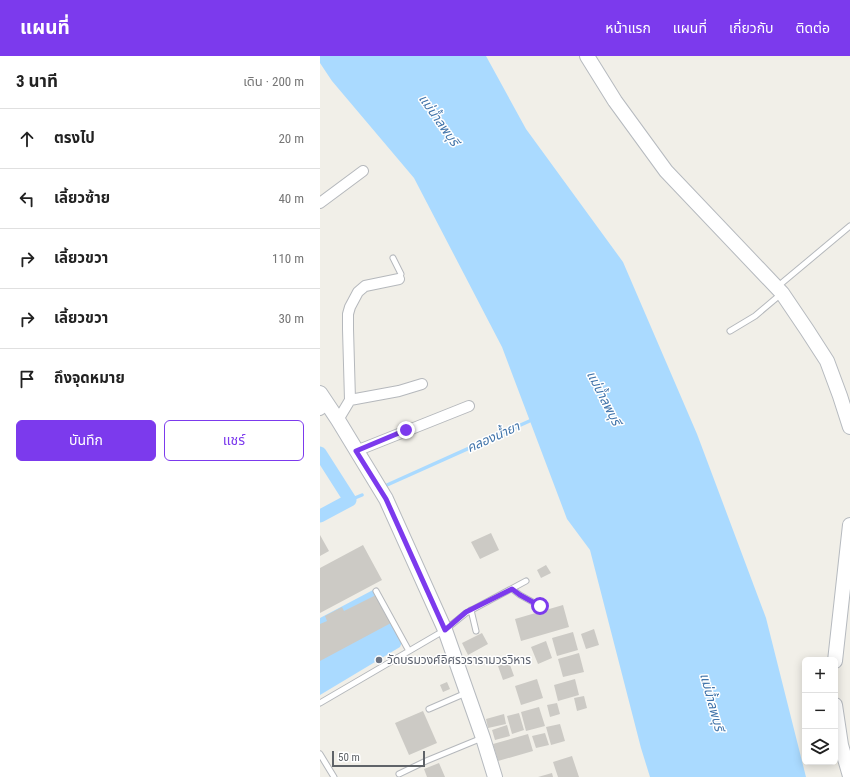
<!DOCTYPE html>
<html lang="th">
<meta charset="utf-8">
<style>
body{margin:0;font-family:"Roboto Condensed","Noto Sans Thai",sans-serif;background:#f6f6f6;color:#222}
.controls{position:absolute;right:12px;bottom:12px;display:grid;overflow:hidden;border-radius:6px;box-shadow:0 2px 10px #0003}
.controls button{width:36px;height:36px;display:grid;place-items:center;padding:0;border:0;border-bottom:1px solid #e0e0e0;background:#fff;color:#222;font:20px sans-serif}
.scale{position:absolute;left:12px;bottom:10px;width:93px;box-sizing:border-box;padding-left:4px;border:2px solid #5f6368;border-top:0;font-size:11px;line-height:14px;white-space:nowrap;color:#5f6368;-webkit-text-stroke:3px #fff;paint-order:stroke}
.stop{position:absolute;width:12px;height:12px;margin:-9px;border:3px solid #7c3aed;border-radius:50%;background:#fff}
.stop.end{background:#7c3aed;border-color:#fff;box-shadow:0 1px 4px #0008}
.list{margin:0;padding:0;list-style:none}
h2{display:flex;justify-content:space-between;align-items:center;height:52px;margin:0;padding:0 16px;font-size:17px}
h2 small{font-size:13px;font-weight:400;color:#767676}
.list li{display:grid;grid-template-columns:26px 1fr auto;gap:12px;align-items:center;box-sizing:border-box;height:60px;padding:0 16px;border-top:1px solid #e0e0e0}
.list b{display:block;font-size:15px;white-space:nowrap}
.list em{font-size:13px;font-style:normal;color:#767676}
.actions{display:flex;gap:8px;padding:12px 16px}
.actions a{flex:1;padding:9px 0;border:1px solid #7c3aed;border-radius:6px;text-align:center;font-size:14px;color:#7c3aed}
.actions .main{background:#7c3aed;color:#fff}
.icon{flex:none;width:22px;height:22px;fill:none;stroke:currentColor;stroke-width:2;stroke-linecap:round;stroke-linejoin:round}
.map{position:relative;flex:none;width:530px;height:721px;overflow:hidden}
header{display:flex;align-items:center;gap:24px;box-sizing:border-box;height:56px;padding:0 20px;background:#7c3aed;color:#fff}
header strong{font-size:19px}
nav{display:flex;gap:22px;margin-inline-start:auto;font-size:14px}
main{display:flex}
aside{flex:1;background:#fff}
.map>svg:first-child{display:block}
</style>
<header>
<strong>แผนที่</strong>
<nav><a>หน้าแรก</a><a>แผนที่</a><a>เกี่ยวกับ</a><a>ติดต่อ</a></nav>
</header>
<main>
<aside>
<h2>3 นาที<small>เดิน · 200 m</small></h2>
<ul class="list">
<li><svg class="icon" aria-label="ahead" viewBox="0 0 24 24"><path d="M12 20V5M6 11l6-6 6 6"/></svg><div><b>ตรงไป</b></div><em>20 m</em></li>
<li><svg class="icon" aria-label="left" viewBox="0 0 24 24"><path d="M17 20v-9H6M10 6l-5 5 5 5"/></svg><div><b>เลี้ยวซ้าย</b></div><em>40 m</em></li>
<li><svg class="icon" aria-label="right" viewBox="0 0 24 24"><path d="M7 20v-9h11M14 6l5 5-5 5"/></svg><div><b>เลี้ยวขวา</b></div><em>110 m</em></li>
<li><svg class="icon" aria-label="right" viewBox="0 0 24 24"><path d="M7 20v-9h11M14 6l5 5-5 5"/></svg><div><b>เลี้ยวขวา</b></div><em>30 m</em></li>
<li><svg class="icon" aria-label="arrive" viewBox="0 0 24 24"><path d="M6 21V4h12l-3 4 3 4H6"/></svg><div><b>ถึงจุดหมาย</b></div></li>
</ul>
<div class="actions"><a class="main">บันทึก</a><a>แชร์</a></div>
</aside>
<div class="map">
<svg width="530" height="721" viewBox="0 0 530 721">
<rect width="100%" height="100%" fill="#f1efe8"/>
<!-- water -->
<path fill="#aadaff" d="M0,0H166L206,73L303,206L377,378L446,562L486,721H330L321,692L270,494L247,463L182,291L94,122L12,25L0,7Z
M53,534L82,586L80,591L0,639V562Z"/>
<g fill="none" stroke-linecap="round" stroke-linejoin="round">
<!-- stream -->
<path stroke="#aadaff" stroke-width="3.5" d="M67,429L214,363
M30,444L42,439"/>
<!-- canal -->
<path stroke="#aadaff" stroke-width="13" d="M0,397L30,444L0,460"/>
</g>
<!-- building -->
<path fill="#cccac5" d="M171,477L179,494L160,503L151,486Z
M0,479L9,495L0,500Z
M43,489L62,524L0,557V512Z
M226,509L231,517L221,522L217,514Z
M56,539L71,567L0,605V568L7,565L5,560L22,551L24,555Z
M243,549L249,571L201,585L195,563Z
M274,573L279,589L266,593L261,578Z
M253,576L258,594L237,600L232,582Z
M162,577L168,588L148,599L142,587Z
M226,585L232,602L218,608L211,591Z
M259,597L264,616L243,621L238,603Z
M189,606L194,620L183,624L178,610Z
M217,623L223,642L201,649L195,630Z
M255,623L259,639L238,645L234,629Z
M127,626L130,633L123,636L120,629Z
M264,640L267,652L257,655L254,642Z
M237,647L240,658L230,661L227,649Z
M219,651L225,670L206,675L201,656Z
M103,655L117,687L89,699L75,667Z
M199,657L204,674L192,678L187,660Z
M184,658L186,668L168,672L166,663Z
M240,668L245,685L231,689L226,671Z
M187,669L190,680L175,684L172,674Z
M225,677L229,689L216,692L212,680Z
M208,678L213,695L178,705L173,688Z
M252,700L259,721H238L233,706Z
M119,707L125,721H107L104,713Z
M232,717L233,721H218Z"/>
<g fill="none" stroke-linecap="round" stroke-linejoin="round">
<defs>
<path id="lane" d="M73,202L81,218L79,223
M457,231L530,170
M410,275L435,260L461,238
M192,533L200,539L220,550
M56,535L89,595
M151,554L156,575
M0,647L125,574L146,557L206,525
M109,653L146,637
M0,698L14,721
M79,718L106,705L162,682"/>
<path id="street" d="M0,147L43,115
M30,344L28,273V258L30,251L38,236L45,230L79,223
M0,354L8,348
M18,364L30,344L79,335L102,328
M36,395L149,350"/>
<path id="secondary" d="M267,0L295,45L346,115L462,237L487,274L507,305L520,340L530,371
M0,337L18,364L66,443L125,574L163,682L175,721
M515,605L530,469
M515,649L521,689L530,720"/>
</defs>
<!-- lane casing -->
<use href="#lane" stroke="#b5b8bc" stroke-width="7"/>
<!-- street casing -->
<use href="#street" stroke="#b5b8bc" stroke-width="12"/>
<!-- secondary casing -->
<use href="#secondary" stroke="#b6babf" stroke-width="16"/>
<!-- lane -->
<use href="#lane" stroke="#fff" stroke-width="5"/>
<!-- street -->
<use href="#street" stroke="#fff" stroke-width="10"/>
<!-- secondary -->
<use href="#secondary" stroke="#fff" stroke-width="14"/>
</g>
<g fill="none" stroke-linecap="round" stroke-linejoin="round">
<!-- route -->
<path stroke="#7c3aed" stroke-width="5" d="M86,374L36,395L66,443L125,574L146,556L192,533L200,539L220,550"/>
</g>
<!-- markers -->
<circle fill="#6b7280" stroke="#fff" stroke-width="1.5" cx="59" cy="604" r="4"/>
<g text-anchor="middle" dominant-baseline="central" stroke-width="3" stroke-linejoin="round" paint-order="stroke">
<!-- worship labels -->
<g font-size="12" fill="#5b616d" stroke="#fff" text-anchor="start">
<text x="67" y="604">วัดบรมวงศ์อิศรวรารามวรวิหาร</text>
</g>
<!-- water labels -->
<g font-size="13" font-style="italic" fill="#4174aa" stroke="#fff">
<text transform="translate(119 64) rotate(55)">แม่น้ำลพบุรี</text>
<text transform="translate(284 342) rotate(63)">แม่น้ำลพบุรี</text>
<text transform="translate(173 381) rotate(-24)">คลองน้ำยา</text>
<text transform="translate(392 646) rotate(75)">แม่น้ำลพบุรี</text>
</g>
</g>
</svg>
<div class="controls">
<button>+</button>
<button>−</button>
<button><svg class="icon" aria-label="layers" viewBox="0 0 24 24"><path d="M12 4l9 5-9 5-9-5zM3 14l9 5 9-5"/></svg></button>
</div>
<div class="scale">50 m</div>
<div class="stop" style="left:220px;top:550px"></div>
<div class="stop end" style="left:86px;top:374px"></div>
</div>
</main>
